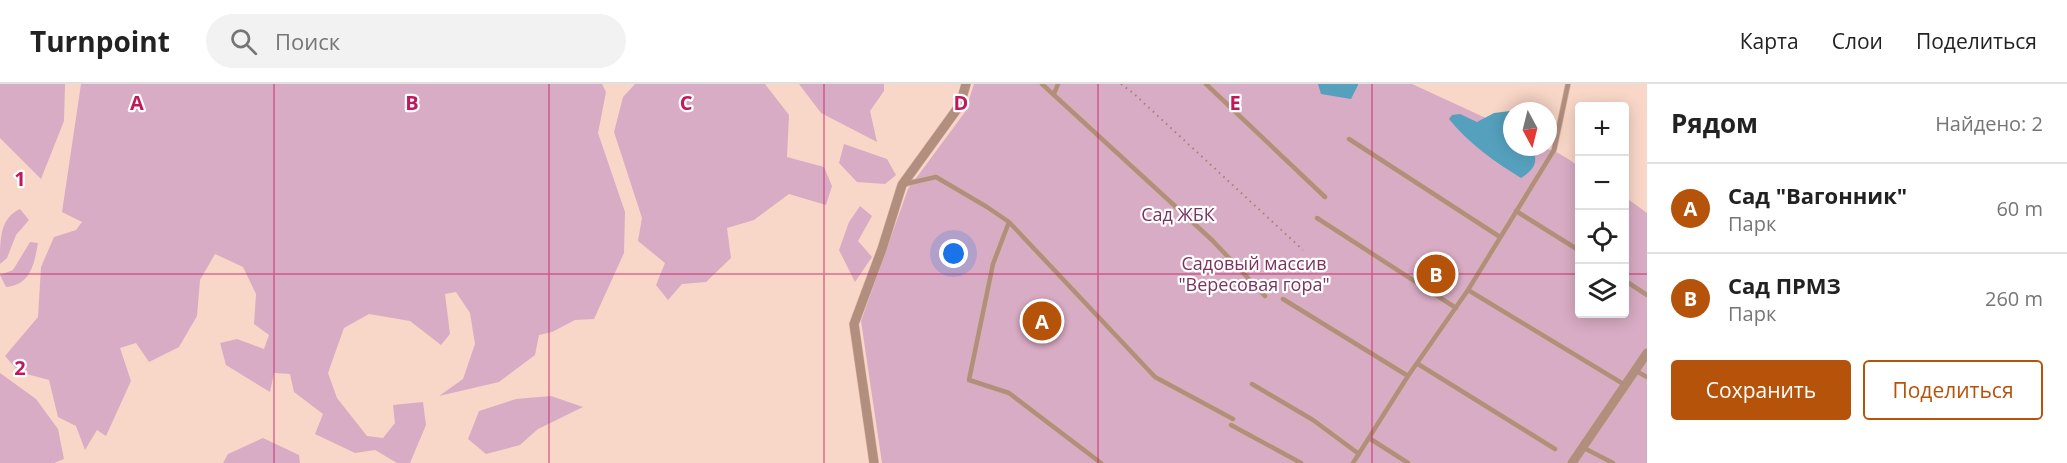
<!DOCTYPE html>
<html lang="ru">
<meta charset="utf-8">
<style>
body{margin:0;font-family:"Open Sans",sans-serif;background:#f2f2f2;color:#222}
.controls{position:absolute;right:18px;top:18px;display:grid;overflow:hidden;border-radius:6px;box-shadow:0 3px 15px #0003}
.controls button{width:54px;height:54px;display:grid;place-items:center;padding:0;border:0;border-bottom:2px solid #e0e0e0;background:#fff;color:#222;font:30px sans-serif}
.compass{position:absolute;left:1503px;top:18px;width:54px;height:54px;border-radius:50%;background:#fff;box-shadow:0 3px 15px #0003;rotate:173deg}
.you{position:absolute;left:954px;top:170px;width:21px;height:21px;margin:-15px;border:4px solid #fff;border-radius:50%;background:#1a73e8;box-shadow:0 0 0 9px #1a73e833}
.badge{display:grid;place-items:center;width:39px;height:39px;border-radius:50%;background:#b45309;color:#fff;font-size:20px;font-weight:700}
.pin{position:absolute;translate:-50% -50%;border:3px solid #fff;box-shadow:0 2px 6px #0006}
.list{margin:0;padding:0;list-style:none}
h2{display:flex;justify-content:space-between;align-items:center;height:78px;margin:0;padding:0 24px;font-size:26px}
h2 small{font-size:20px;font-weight:400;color:#767676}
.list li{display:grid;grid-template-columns:39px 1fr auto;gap:18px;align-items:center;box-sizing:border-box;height:90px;padding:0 24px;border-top:2px solid #e0e0e0}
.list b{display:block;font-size:22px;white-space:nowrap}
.list p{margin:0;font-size:20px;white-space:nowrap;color:#767676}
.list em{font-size:20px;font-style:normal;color:#767676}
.actions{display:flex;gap:12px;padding:18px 24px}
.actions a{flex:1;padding:14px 0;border:2px solid #b45309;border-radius:6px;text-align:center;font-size:21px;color:#b45309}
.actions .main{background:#b45309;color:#fff}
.icon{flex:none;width:33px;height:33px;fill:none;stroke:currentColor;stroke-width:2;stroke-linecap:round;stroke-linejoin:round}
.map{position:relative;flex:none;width:1647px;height:379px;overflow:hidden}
header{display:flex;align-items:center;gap:36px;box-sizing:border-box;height:84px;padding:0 30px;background:#fff;border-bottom:2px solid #e0e0e0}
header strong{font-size:28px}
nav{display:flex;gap:33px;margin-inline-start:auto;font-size:21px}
.search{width:420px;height:54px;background:#f2f2f2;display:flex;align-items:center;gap:15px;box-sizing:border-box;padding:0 21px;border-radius:33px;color:#767676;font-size:22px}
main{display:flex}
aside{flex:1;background:#fff}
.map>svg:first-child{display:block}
</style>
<header>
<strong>Turnpoint</strong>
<div class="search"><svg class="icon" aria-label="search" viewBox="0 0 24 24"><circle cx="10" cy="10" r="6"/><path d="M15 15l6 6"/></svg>Поиск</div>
<nav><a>Карта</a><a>Слои</a><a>Поделиться</a></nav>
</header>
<main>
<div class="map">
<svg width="1647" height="379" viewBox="0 0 1647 379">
<rect width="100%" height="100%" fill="#f9d7c8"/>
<!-- green -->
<path fill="#d8acc4" d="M0,0H65L64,37L41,95L0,54Z
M81,0H602L606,8L598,49L625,128L624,169L594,235L575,236L552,248L539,251L535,271L499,298L439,312L463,295L475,260L470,229L456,208L445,210L450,250L441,261L410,237L369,230L344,244L328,289L337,314L367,352L383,354L395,339L393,321L423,318L426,341L410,379H397L375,366L355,369L315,350L323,330L294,308L290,290L274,289L270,308L226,281L220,259L237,255L264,265L269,251L254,240L256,210L243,183L215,170L200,196L197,232L179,263L149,278L136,259L120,264L131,297L106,352L97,346L85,366L76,342L58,333L49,296L19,288L5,272L38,233L41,183L54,153L76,146L82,138L62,128Z
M635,0H765L789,31L787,73L824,83L832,102L826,121L789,110L754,136L727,144L731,174L706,198L682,200L668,216L656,201L665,179L638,157L642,134L614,48L623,13Z
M799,0H884V7L870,27L877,58L821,29Z
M974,0H1412L1512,46V63C1548,63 1549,62 1579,82L1580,230H1624L1625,113L1647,129V379H882L861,237L908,105L965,28Z
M844,60L887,75L896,91L885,100L857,98L839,79Z
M860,122L872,132L858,157L872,173L855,198L839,166L849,138Z
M20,125L29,136L16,151L7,174L0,180C0,155 0,134 20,125Z
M30,158L38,159C34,180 31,201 6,203L0,191L13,186Z
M0,289L36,315L58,345L64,375L54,379H0Z
M551,312L583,323L538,345L520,361L486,370L468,355L479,327L516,315Z
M263,354L299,371L300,379H223L228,370Z"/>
<!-- water -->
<path fill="#55a0bd" d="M1318,0H1358V1L1351,15L1321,10Z
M1510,27L1512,29V63H1531C1540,77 1534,86 1521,94C1495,78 1468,59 1449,35L1452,31L1460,30L1477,38L1494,29Z"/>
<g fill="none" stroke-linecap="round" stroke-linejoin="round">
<defs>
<path id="service" d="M1042,0L1212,156L1265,212
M1206,0L1325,113
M1054,10L1058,0
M1349,55L1500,153
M905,100L936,93L987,123L1009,138L1155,293L1233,335
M1516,127L1580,167
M1317,134L1456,224
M1009,138L993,180L969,296L1009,309L1101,379
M1624,196L1647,211
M1468,206L1625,301
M1283,215L1408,292L1468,206L1554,66L1568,0
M1418,280L1555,365
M1636,287L1647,293
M1252,300L1313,336L1359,370
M1231,341L1301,379
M1369,354L1408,379
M1584,364L1613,379
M1353,379L1408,292"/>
<path id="minor" d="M874,379L854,240L882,165L902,101L960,21L966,0
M1572,379L1647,269"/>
</defs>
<!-- service casing -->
<use href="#service" stroke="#d6b4a5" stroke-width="6"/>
<!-- minor casing -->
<use href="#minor" stroke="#d6b4a5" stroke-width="10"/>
<!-- path -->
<path stroke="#a48273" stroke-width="2" stroke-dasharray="1.5 4.5" stroke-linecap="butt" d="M1121,0L1133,9L1303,166"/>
<!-- service -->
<use href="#service" stroke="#b28e7e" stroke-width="4.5"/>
<!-- minor -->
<use href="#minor" stroke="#b28e7e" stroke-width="9"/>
</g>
<!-- grid -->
<path fill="none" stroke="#c2185b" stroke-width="1.5" stroke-opacity="0.55" d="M274,0V379M549,0V379M824,0V379M1098,0V379M1372,0V379M0,190H1580M1624,190H1647"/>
<g text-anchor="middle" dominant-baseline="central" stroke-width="4.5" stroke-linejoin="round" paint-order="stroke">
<!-- park labels -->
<g font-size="18" fill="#7c325f" stroke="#fff">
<text x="1178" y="130">Сад ЖБК</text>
<text x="1254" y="179">Садовый массив<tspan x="1254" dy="21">"Вересовая гора"</tspan></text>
</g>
</g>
<g font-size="20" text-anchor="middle" font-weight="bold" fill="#c2185b" stroke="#fff" stroke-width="4.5" stroke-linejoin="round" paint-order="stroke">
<text x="137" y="26">A</text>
<text x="412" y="26">B</text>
<text x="686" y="26">C</text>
<text x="961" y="26">D</text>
<text x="1235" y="26">E</text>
<text x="20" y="102">1</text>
<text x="20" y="291">2</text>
</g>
</svg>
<div class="controls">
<button>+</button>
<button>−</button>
<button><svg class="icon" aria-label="locate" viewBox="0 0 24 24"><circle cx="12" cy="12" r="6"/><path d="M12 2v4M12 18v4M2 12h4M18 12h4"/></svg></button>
<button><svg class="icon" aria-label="layers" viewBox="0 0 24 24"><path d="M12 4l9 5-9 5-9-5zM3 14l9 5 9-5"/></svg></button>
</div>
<svg class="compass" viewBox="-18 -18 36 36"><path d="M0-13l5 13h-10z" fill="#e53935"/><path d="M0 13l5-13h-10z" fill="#767676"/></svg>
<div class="you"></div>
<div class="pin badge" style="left:1042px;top:237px">A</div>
<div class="pin badge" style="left:1436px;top:190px">B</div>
</div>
<aside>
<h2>Рядом<small>Найдено: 2</small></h2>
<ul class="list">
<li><span class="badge">A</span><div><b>Сад &quot;Вагонник&quot;</b><p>Парк</p></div><em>60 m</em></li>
<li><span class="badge">B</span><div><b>Сад ПРМЗ</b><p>Парк</p></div><em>260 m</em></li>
</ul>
<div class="actions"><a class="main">Сохранить</a><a>Поделиться</a></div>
</aside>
</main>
